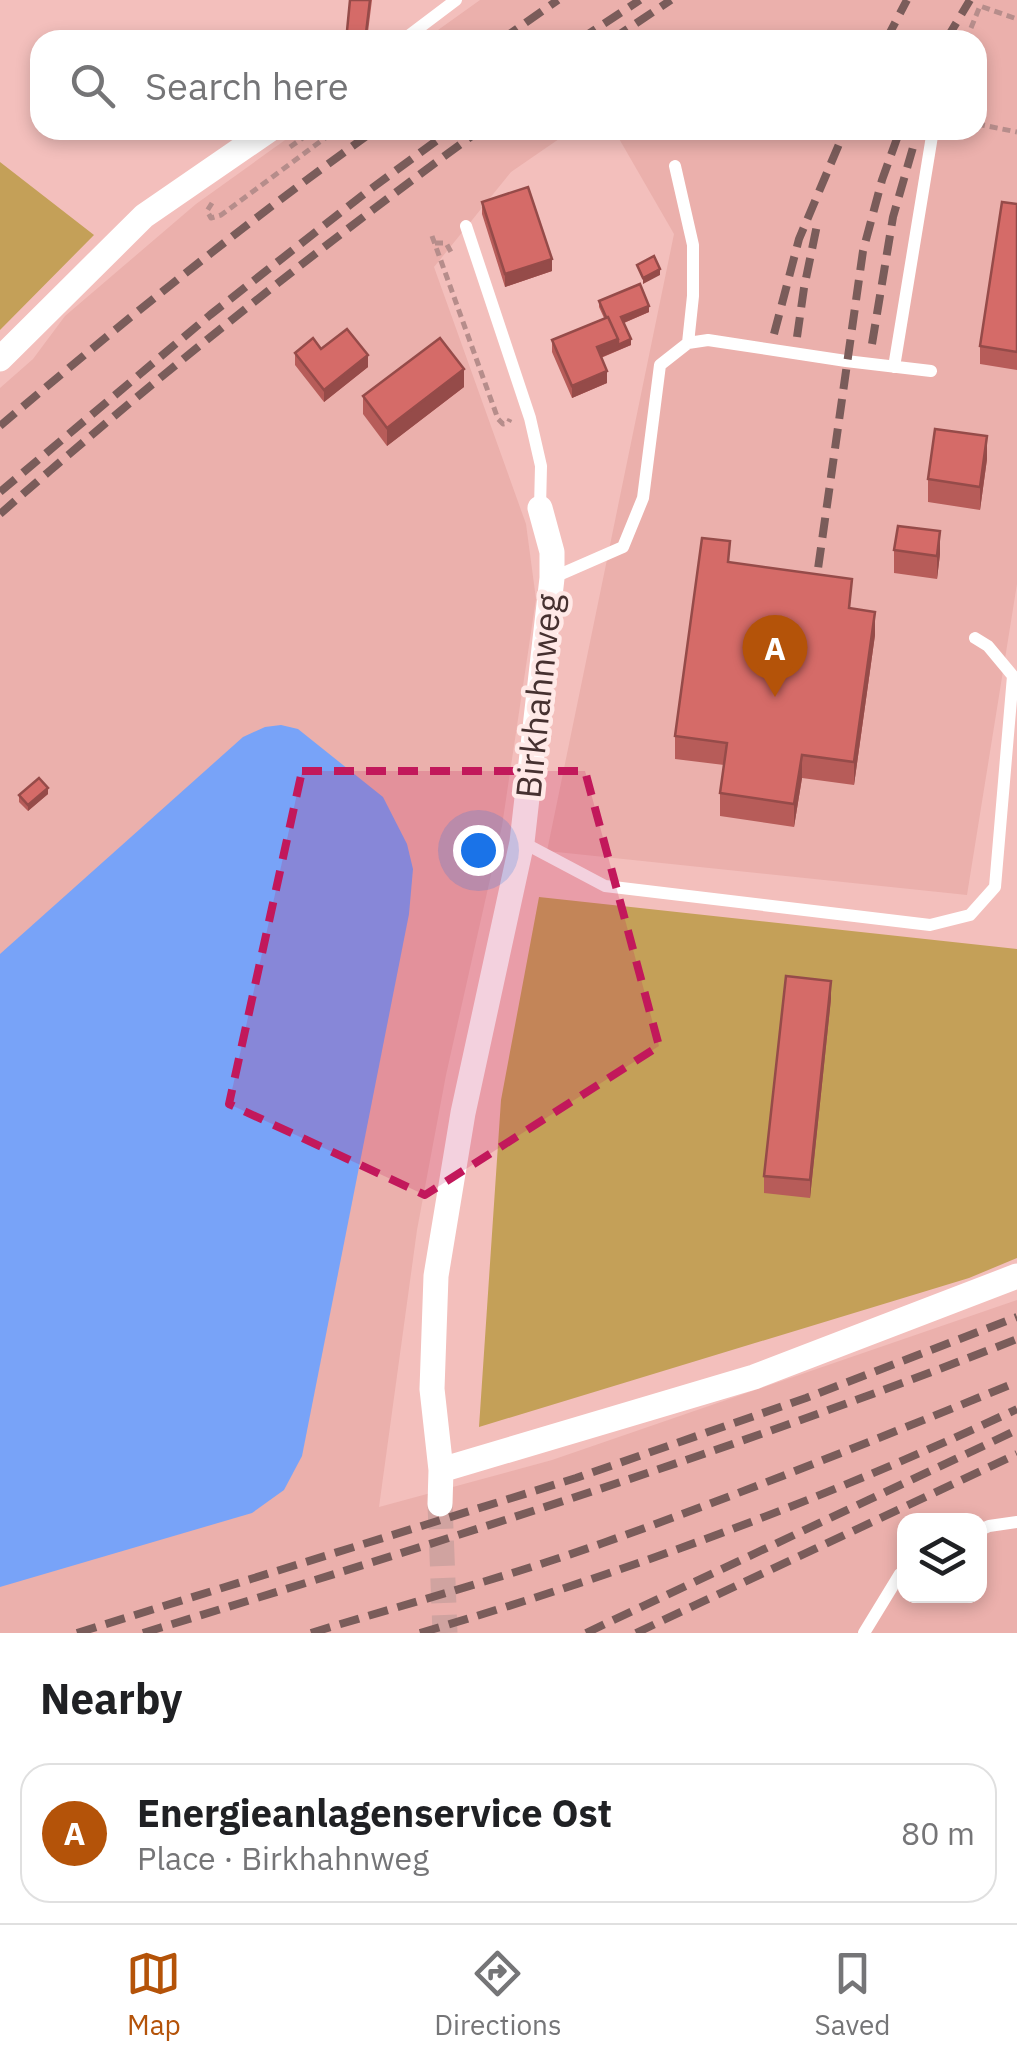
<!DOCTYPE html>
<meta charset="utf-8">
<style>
body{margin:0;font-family:"IBM Plex Sans",sans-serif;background:#f6f6f6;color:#202124}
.controls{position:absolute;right:30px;bottom:30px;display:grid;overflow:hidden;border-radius:20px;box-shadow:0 5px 15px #0003}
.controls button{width:90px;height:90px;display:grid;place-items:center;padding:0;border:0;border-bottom:2px solid #e0e0e0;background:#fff;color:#202124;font:50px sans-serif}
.you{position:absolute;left:478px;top:850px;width:35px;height:35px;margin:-25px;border:8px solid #fff;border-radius:50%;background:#1a73e8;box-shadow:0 0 0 15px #1a73e833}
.badge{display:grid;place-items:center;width:65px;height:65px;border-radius:50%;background:#b45309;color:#fff;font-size:32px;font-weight:700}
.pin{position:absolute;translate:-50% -82px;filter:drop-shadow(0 2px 5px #0008)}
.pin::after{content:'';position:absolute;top:52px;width:35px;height:30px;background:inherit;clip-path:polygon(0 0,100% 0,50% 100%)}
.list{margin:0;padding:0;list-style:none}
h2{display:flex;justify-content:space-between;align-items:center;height:130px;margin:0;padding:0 40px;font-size:42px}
h2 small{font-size:32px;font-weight:400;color:#757577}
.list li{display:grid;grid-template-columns:65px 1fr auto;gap:30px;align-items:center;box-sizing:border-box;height:140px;margin:0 20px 20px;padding:0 20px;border:2px solid #e0e0e0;border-radius:30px}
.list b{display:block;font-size:38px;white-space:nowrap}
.list p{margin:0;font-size:32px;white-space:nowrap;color:#757577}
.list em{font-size:32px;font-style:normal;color:#757577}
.icon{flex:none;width:55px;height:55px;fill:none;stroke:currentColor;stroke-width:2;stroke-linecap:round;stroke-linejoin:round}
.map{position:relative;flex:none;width:1017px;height:1633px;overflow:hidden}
.search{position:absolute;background:#fff;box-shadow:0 5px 15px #0003;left:30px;right:30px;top:30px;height:110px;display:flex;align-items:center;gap:25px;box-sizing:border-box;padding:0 35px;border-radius:30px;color:#757577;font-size:38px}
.sheet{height:290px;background:#fff}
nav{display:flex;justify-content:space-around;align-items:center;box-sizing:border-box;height:140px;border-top:2px solid #e0e0e0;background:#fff;font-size:28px;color:#757577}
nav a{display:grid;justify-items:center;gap:5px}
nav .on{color:#b45309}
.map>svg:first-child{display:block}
</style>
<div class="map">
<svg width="1017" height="1633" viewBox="0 0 1017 1633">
<rect width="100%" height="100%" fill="#f3bfbc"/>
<!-- built -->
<path fill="#ebb0ac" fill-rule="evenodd" d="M480,0H1017V584L967,895L547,851L674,234L614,130H977V40H424Z
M299,130H572L511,172L434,267L526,524L536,599L502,826L446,1075L417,1230L379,1507L552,1460L1017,1300V1633H0V388L33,359L65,316L196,204ZM904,1520H980V1596H904Z"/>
<!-- green -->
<path fill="#c4a058" d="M0,162L94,235L0,330Z
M539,897L1017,949V1258L969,1278L479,1427L501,1100Z"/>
<!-- water -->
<path fill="#78a3f8" d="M281,725L298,729L383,797L407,844L413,869L409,914L302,1456L284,1490L252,1513L0,1587V954L243,737L265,727Z"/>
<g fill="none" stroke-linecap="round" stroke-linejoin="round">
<!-- street-tunnel -->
<path stroke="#d0a3a0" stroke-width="25" stroke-dasharray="25 12" stroke-linecap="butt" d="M440,1504L445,1633"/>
<!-- path -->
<path stroke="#b68d8b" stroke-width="5" stroke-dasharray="8 5" stroke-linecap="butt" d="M966,40L980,6L1017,19
M977,124L1017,132
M290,147L314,130
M212,203L207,211L211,218L221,215L336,130
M432,236L498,419L503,424L508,423L510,419
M435,243H446L451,252"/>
<!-- lane -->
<path stroke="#fff" stroke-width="12" d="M403,40L456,0
M466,226L530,418L541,466L540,508
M688,343L708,340L846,361L931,371
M894,367L933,130
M552,578L623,547L643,498L660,365L688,343L693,296V245L675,166
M522,842L605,886L930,925L970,915L995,887L1013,676L988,646L975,638
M980,1530L989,1526L1017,1522
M864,1633L900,1574L904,1571"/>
<!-- street -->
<path stroke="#fff" stroke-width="25" d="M0,359L144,216L269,130
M441,1470L754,1377L1017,1276
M440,1504L441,1470L432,1389L436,1276L463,1113L522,842L552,578V552L540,508"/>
<!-- rail -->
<path stroke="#7a5c5a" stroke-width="8" stroke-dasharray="20 10" stroke-linecap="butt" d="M501,40L558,0
M579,40L640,0
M611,40L671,0
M886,40L907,0
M946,40L970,0
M774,334L799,239L845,130
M797,337L804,288L817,225
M872,344L893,217L918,130
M0,426C121,323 245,223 375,130
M0,492L210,315L364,194L451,130
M0,514C154,379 314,251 480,130
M814,597L863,251L882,180L900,130
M77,1633L576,1478L806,1398L1017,1317
M143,1633C437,1543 730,1452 1017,1339
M311,1633C409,1603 507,1577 603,1543C743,1493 880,1438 1017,1382
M420,1633C624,1573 824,1500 1017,1409
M586,1633L1017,1430
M636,1633L1017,1454"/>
</g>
<!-- wall -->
<path fill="#b75c59" d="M350,0H372L367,40H347Z
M482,202L552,271L505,287L482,214Z
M1017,204V370L980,364V346Z
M599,301L649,312L624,323L631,345L601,358L607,383L572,398L552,352V340L604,318L599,307Z
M321,349L368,367L324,402L295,365V353Z
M464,387L387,446L363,414V396Z
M987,459L980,510L928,502V479Z
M894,550L940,554L937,579L894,573Z
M730,562L851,608L875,635L854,785L802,778L794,827L720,816V793L724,765L675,759V736Z
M48,794L28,811L19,802V795Z
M831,999L810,1198L764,1193V1176Z"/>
<!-- shaded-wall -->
<path fill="#954b49" d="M552,259V271L505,287V274Z
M660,269V275L643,284V278Z
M649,306V312L621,324V317Z
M618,339H631V345L597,359V347Z
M368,355V367L324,402V390Z
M464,369V387L387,446V428Z
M607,371V383L572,398V386Z
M987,436V459L980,510V487Z
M940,531V554L937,579V556Z
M875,612V635L854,785V762Z
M802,755V778L794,827V804Z
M48,788V794L28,811V805Z
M831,981V999L810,1198V1180Z"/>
<!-- building -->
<path fill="#d56b68" stroke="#954b49" stroke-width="2.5" d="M350,0H370L366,33L347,31Z
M528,187L552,259L505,274L482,202Z
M1002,202L1017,204V352L980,346Z
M654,256L660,269L643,278L637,265Z
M640,284L649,306L621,317L631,339L618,345V339L608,317H606L599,301Z
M608,317L618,339L597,347L607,371L572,386L552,340Z
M347,329L368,355L324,390L295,353L313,338L321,349Z
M440,338L464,369L387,428L363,396Z
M935,429L987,436L980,487L928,479Z
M898,526L940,531L937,556L894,550Z
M702,538L730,541L728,562L852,579L849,608L875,612L854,762L802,755L794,804L720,793L727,743L675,736Z
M39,778L48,788L28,805L19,795Z
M786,976L831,981L810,1180L764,1176Z"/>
<!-- marked area -->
<path fill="#c2185b" fill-opacity="0.2" stroke="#c2185b" stroke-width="8" stroke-dasharray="20 12" stroke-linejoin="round" d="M302,771H585L659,1046L425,1195L229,1104Z"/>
<g text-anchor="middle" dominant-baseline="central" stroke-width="9" stroke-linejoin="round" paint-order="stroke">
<!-- street labels -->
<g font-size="35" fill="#463130" stroke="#ffe9e7">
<text transform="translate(538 696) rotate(-84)">Birkhahnweg</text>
</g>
</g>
</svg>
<div class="controls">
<button><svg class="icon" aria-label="layers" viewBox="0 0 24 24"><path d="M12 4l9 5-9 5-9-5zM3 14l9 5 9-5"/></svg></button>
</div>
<div class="you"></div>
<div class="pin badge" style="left:775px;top:697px">A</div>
<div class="search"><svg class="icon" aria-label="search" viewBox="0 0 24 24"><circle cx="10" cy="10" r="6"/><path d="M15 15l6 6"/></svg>Search here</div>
</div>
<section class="sheet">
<h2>Nearby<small></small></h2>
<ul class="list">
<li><span class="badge">A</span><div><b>Energieanlagenservice Ost</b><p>Place · Birkhahnweg</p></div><em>80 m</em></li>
</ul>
</section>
<nav>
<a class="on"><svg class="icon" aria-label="map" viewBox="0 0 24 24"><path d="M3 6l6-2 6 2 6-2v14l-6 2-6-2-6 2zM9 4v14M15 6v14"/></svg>Map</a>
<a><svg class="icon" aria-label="directions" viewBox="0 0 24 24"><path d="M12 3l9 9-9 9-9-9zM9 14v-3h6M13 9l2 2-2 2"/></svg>Directions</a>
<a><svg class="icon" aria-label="saved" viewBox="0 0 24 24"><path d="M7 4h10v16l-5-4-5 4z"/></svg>Saved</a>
</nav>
